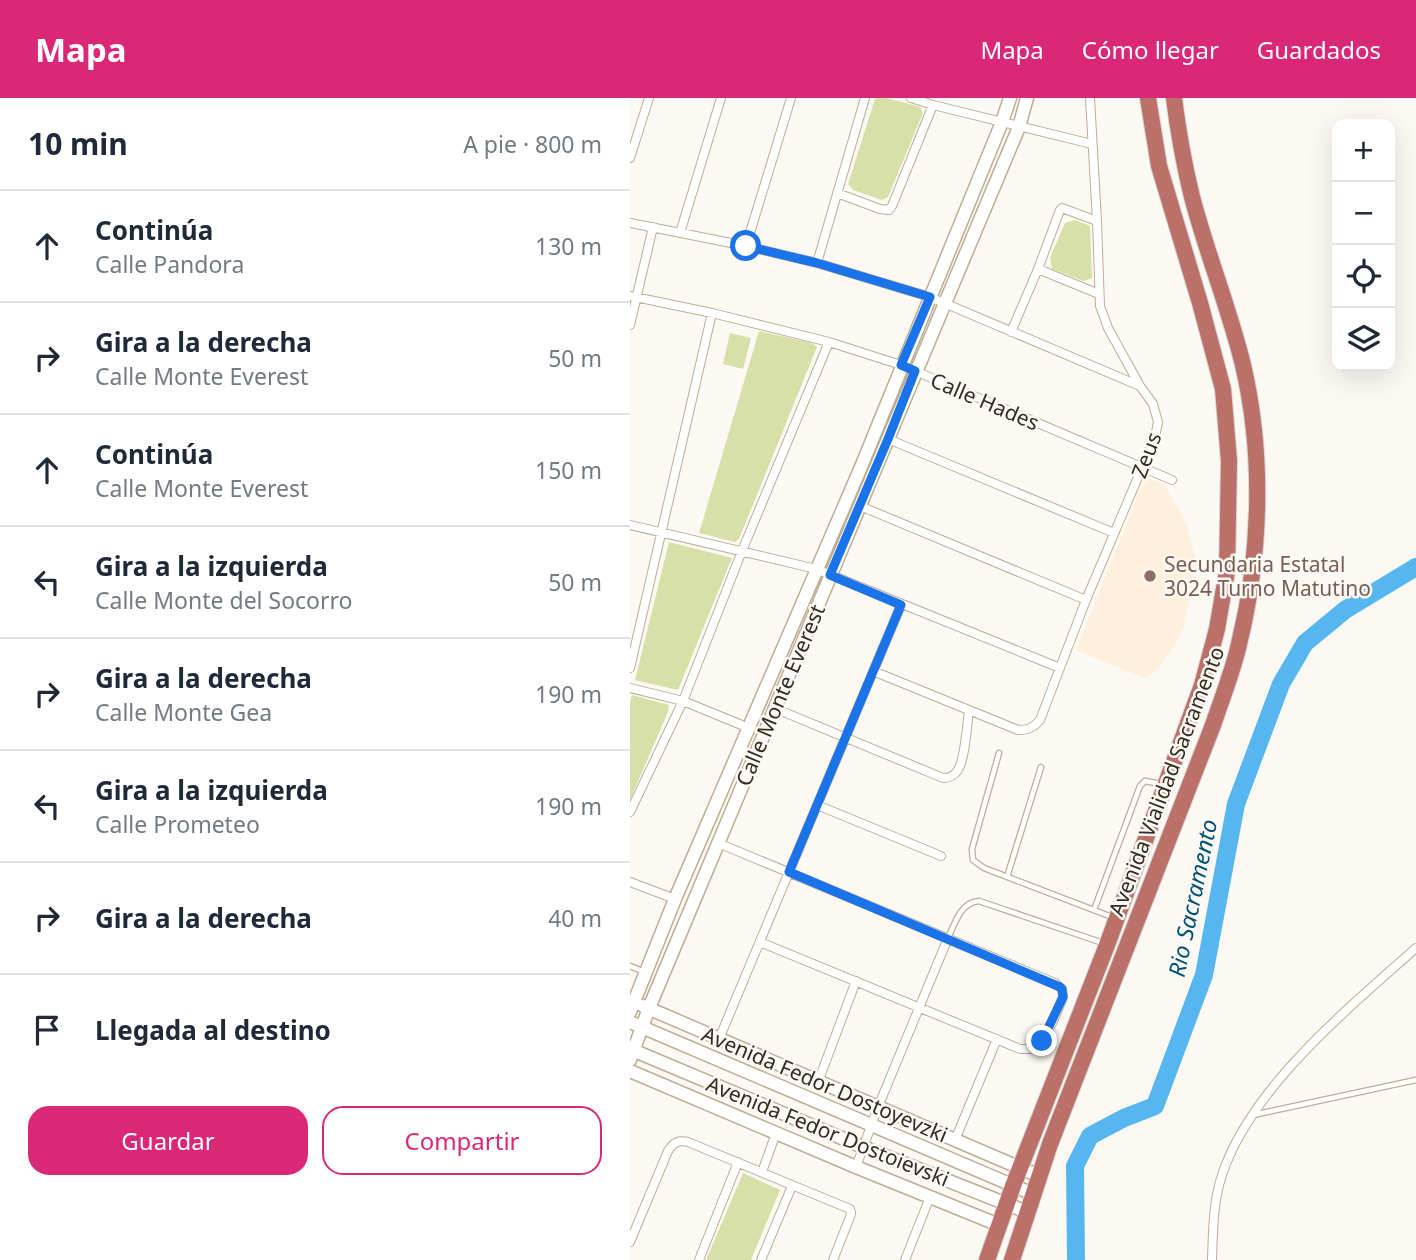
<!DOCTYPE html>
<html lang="es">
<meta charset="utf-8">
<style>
body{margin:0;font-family:"Noto Sans",sans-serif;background:#f2f2f3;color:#1f2937}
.controls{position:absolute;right:21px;top:21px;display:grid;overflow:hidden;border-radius:14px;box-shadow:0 7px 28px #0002}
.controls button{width:63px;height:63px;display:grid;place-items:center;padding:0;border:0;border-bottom:2px solid #e0e1e3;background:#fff;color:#1f2937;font:35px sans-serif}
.stop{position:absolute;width:21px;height:21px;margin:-16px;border:5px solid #1a73e8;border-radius:50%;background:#fff}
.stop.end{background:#1a73e8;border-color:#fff;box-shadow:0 2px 7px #0008}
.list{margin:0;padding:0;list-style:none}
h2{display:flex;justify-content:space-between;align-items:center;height:91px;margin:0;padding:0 28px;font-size:30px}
h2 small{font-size:23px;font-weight:400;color:#747a83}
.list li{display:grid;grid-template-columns:46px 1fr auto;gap:21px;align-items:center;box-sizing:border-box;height:112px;padding:0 28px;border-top:2px solid #e0e1e3}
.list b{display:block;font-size:26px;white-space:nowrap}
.list p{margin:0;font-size:23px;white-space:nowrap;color:#747a83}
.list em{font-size:23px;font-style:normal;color:#747a83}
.actions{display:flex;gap:14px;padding:21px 28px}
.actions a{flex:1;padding:16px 0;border:2px solid #db2777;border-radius:21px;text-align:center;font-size:24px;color:#db2777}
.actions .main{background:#db2777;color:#fff}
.icon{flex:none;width:38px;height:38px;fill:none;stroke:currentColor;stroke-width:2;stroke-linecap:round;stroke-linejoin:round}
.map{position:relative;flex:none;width:786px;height:1162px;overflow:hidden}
header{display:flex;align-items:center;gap:42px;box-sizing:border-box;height:98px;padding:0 35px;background:#db2777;color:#fff}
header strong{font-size:33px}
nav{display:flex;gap:38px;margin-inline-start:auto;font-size:24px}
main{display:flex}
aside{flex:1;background:#fff}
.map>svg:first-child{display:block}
</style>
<header>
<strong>Mapa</strong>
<nav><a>Mapa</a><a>Cómo llegar</a><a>Guardados</a></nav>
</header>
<main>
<aside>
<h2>10 min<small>A pie · 800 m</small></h2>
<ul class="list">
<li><svg class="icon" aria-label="ahead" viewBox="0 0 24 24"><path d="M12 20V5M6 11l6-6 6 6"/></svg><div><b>Continúa</b><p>Calle Pandora</p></div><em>130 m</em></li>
<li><svg class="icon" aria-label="right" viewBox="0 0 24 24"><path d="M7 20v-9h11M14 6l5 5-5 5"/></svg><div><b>Gira a la derecha</b><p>Calle Monte Everest</p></div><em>50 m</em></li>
<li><svg class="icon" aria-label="ahead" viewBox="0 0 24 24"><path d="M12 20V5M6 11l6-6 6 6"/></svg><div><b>Continúa</b><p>Calle Monte Everest</p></div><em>150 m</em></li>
<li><svg class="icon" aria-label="left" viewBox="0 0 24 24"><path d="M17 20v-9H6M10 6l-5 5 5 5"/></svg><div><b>Gira a la izquierda</b><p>Calle Monte del Socorro</p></div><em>50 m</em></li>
<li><svg class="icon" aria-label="right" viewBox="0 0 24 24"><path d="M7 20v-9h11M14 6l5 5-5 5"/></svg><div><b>Gira a la derecha</b><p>Calle Monte Gea</p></div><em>190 m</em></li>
<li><svg class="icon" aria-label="left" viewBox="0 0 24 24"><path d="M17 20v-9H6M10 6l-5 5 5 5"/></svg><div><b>Gira a la izquierda</b><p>Calle Prometeo</p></div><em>190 m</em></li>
<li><svg class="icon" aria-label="right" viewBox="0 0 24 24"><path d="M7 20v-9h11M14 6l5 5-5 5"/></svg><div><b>Gira a la derecha</b></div><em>40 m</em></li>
<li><svg class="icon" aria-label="arrive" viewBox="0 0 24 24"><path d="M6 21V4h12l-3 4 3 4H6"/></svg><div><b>Llegada al destino</b></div></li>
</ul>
<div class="actions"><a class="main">Guardar</a><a>Compartir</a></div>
</aside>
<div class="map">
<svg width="786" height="1162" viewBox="0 0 786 1162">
<rect width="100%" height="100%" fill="#fcf8f3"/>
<!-- built -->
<path fill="#fef0dc" d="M518,380L535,387L556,425L567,464L554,528L545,547L528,571L515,581L446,552L513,385Z"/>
<!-- green -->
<path fill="#d7e1a7" d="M248,0H257L290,9L293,15L258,99L252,102L223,92L218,86L245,1Z
M445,122L460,128L462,180L454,183L422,171L420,160L435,125Z
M129,233L182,245L187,249L109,441L105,444L69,435Z
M100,235L121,240L113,271L93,266Z
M39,444L102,460L48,592L5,582Z
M2,597L39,607L38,614L0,702V605Z
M113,1075L150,1092L121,1162H76Z"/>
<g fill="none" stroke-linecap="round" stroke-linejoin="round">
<!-- river -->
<path stroke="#55b6f0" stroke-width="18" d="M446,1162L445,1068L460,1038L494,1020L525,1008L574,877L606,706L651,586L675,545L715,512L786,469"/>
<defs>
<path id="lane" d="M369,655L342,751L343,762L354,770L482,819
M377,779L411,669
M464,812L510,688L515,683L531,686
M318,840C325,825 331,804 349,803L473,845
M0,868L15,874
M623,1017L786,982"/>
<path id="street" d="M281,0L303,7L462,46
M0,60L19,0
M207,95L250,111L259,112L262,108L303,7
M0,125L116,148L187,165L300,199L510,288
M50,135L91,0
M116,148L161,0
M187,165L235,0
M408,171L469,196
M0,198L82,215L199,244L271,267L542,382
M0,227L23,129
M381,234L408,171L430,112L432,110L467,123
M258,341L484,435
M230,408L456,502
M0,427L186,471L430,570
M0,570L82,215
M243,573L388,632C398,632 403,630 410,622L456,502L525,339L528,324L523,306L510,288L478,230L470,208L467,123L460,0
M0,590L53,603L119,630
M144,610L313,680C320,680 324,678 328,672C335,661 337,627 339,613
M187,707L311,758
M0,714L53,603L112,453L199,244
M88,745L425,885L432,891L433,899C428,911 417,942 406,948C401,952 396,951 390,951L130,844
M0,784L45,801
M89,941L271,507
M188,984L226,883
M325,1042L367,941
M226,1069L248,1009L318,840
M132,1074L146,1035
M0,1144L38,1053C44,1044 48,1042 58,1044L220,1111L221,1115L220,1119L203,1162
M69,1162L108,1064
M131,1162L162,1088
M275,1162L300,1099
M582,1162C583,1133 583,1104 592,1077C621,989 719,910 786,850"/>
<path id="secondary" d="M13,908L409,1078
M0,914L45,801L231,369L372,24L380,0
M0,924L403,1096
M0,951L233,1049L397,1114
M0,962L19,910L389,29L397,0
M0,973L226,1069L369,1127"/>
<path id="highway" d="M357,1162L383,1088L477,847L572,587L587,531L597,473L599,363L593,291L570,205L529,68L518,0
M382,1162L420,1046L583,627C592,600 603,573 609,546C631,456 634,357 613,267C599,210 577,156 562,99C554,66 548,33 544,0"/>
</defs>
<!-- lane casing -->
<use href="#lane" stroke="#bead93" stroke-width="7"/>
<!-- street casing -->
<use href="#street" stroke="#bead93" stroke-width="10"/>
<!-- secondary casing -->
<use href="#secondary" stroke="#bead93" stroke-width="15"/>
<!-- highway casing -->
<use href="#highway" stroke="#d6d5d3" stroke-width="18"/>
<!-- lane -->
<use href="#lane" stroke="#fff" stroke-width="4.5"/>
<!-- street -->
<use href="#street" stroke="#fff" stroke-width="8"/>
<!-- secondary -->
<use href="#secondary" stroke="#fff" stroke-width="12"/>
<!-- highway -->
<use href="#highway" stroke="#bb7169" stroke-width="16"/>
</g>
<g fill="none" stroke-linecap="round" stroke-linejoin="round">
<!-- route -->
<path stroke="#1a73e8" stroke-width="9" d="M116,148L187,165L300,199L271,267L285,273L258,341L200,477L271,507L159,774L430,889L432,891L433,899L412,943"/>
</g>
<!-- markers -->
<circle fill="#8d6e63" stroke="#fcf8f3" stroke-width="2.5" cx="520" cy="478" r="7"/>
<g text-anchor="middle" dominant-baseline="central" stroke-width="5" stroke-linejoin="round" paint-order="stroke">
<!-- street labels -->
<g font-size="21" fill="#322c21" stroke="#fcf8f3">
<text transform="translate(355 303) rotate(23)">Calle Hades</text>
<text transform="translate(516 357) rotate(-69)">Zeus</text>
<text transform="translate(150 597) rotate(-67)">Calle Monte Everest</text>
<text transform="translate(536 683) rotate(-69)">Avenida Vialidad Sacramento</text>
<text transform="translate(195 986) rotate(23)">Avenida Fedor Dostoyevzki</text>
<text transform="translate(198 1033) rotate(22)">Avenida Fedor Dostoievski</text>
</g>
<!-- education labels -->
<g font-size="21" fill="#785e54" stroke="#fcf8f3" text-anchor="start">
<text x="534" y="466">Secundaria Estatal<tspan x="534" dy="24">3024 Turno Matutino</tspan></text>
</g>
<!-- water labels -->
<g font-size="23" font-style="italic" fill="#005278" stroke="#fcf8f3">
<text transform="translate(562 800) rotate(-78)">Rio Sacramento</text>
</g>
</g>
</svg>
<div class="controls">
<button>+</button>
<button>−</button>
<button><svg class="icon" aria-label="locate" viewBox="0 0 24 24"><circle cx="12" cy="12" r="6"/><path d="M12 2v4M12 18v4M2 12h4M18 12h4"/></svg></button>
<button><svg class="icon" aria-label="layers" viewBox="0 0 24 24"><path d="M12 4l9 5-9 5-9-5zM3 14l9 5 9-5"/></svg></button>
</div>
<div class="stop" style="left:116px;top:148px"></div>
<div class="stop end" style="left:412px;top:943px"></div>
</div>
</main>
